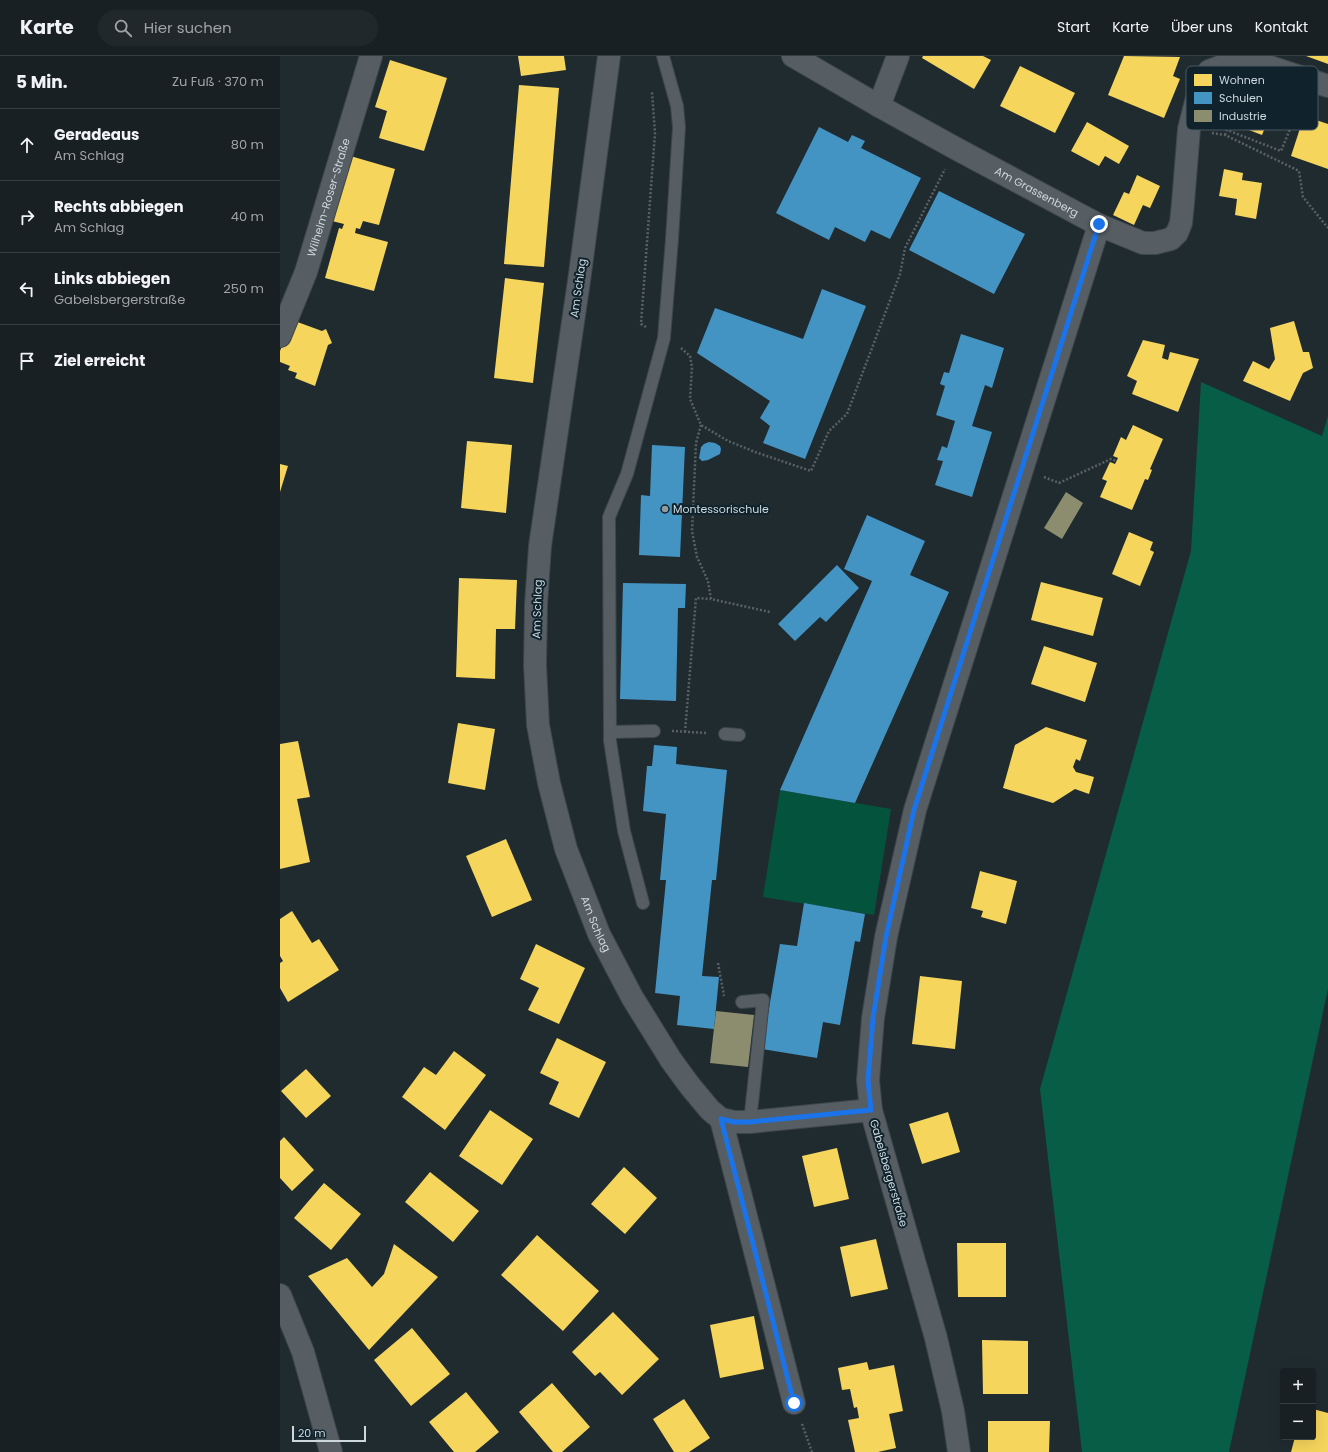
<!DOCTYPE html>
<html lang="de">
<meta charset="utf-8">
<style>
body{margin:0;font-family:Poppins,sans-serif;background:#21282c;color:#f1f3f6}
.controls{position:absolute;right:12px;bottom:12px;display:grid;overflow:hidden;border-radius:4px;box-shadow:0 4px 16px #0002}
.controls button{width:36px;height:36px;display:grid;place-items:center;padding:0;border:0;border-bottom:1px solid #363e41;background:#182024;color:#f1f3f6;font:20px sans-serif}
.scale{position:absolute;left:12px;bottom:10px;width:74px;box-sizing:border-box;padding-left:4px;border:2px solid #ccd8de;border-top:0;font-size:11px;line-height:14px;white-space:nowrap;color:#ccd8de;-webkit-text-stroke:3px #10232d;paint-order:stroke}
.stop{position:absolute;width:12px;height:12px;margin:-9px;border:3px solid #1a73e8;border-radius:50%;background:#fff}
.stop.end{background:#1a73e8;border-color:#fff;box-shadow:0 1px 4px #0008}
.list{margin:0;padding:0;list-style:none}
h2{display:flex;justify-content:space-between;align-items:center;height:52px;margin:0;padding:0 16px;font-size:17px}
h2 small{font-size:13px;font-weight:400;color:#9fa3a6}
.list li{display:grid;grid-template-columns:26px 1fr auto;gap:12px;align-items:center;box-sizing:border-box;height:72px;padding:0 16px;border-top:1px solid #363e41}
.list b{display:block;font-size:15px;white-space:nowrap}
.list p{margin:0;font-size:13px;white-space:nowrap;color:#9fa3a6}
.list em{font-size:13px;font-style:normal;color:#9fa3a6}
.icon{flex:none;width:22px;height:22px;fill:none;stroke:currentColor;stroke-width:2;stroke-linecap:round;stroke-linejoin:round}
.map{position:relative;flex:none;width:1048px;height:1396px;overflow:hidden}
header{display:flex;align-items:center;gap:24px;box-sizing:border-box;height:56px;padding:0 20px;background:#182024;border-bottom:1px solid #363e41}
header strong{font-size:19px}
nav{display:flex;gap:22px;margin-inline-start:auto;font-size:14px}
.search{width:280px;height:36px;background:#21282c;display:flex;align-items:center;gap:10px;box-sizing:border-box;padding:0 14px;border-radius:22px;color:#9fa3a6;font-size:15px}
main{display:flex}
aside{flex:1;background:#182024}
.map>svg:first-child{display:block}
</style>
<header>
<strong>Karte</strong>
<div class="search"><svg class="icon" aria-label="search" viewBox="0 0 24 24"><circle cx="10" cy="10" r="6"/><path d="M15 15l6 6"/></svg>Hier suchen</div>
<nav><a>Start</a><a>Karte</a><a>Über uns</a><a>Kontakt</a></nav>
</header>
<main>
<aside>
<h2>5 Min.<small>Zu Fuß · 370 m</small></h2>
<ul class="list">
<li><svg class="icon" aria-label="ahead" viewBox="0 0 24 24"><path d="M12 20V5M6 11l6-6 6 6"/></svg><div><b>Geradeaus</b><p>Am Schlag</p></div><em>80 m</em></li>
<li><svg class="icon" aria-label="right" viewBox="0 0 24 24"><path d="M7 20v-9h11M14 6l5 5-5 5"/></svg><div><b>Rechts abbiegen</b><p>Am Schlag</p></div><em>40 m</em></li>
<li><svg class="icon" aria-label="left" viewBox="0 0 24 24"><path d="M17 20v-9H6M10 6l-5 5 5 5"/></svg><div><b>Links abbiegen</b><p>Gabelsbergerstraße</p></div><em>250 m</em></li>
<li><svg class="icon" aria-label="arrive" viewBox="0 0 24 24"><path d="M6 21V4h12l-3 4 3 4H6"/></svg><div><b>Ziel erreicht</b></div></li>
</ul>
</aside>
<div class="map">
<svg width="1048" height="1396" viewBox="0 0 1048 1396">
<rect width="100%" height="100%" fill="#202b30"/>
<!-- green -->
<path fill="#04543d" d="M500,734L611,753L594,859L483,841Z"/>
<!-- forest -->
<path fill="#075d45" d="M921,326L1042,380L1048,360V933L949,1396H802L760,1033L911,495Z"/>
<!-- homes -->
<path fill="#f6d55c" d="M238,0H284L286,14L241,20Z
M643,0H703L711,4L694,33L642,2Z
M844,0L900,1L893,20L900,23L884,62L828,39Z
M1026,0H1048V8Z
M110,4L167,22L144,95L99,82L107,55L95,51Z
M740,10L795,37L775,77L720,50Z
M974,26L999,36L982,79L935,61L944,37L966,46Z
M239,29L279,32L264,211L224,208Z
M1024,60L1048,68V113L1011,100Z
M807,66L849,90L839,108L825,100L819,110L791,95Z
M67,99L115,113L99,169L83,165L80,173L76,172L75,177L108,186L94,235L45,222L59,172L62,173L64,168L48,164Z
M944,113L963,117L962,124L982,127L976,163L955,159L957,143L939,140Z
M857,119L880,130L870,152L863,149L854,169L833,159L844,136L849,138Z
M225,222L264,227L253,327L214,322Z
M12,264L42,275L46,273L52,287L48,289L35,330L15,322L17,317L8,314L10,310L0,306V295Z
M1014,265L1023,296H1029L1033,312L1023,317L1010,345L963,325L973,305L989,313L995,303L990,272Z
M863,284L885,289L882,302L888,304L890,296L919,303L898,356L852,338L857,325L847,320Z
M853,369L883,383L870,413L872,414L868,424L865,423L852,454L820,441L827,425L822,423L830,406L835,408L838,402L833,400L841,381L846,384Z
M187,385L232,389L226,457L181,452Z
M0,408L8,410L0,436Z
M849,476L873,486L870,494L874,496L860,530L832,518Z
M179,522L237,524L235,573H216L215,623L176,621Z
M761,526L823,542L813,580L751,564Z
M764,590L817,607L805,646L751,628Z
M178,667L215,673L205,734L168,727Z
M766,671L807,684L800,705L796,703L793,711L796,716L814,721L809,738L795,733L773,747L723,732L735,689Z
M18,685L30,741L17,743L30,806L0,813V688Z
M226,783L252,844L212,861L186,800Z
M700,815L737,825L726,868L701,861L703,855L691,852Z
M12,855L32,887L39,883L59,914L8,946L0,932V907L3,905L0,900V863Z
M256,888L305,912L279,968L248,954L259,932L240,923Z
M640,920L682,925L675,993L632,988Z
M277,982L326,1006L299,1062L269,1048L279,1026L260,1017Z
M174,995L206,1019L165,1074L122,1041L144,1011L156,1019Z
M26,1013L51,1040L26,1062L1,1035Z
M210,1054L253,1083L222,1129L179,1100Z
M668,1056L680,1096L642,1108L629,1068Z
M4,1081L34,1114L12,1135L0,1122V1085Z
M557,1092L569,1143L534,1151L522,1100Z
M344,1111L377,1142L345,1178L311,1148Z
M150,1116L199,1155L173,1186L125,1146Z
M44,1127L81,1158L51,1194L14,1162Z
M257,1179L319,1235L283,1275L221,1219Z
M596,1183L608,1233L571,1241L560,1191Z
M677,1187H726V1241H678Z
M114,1188L158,1221L89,1294L28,1220L67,1202L92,1231L104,1218Z
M333,1256L379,1303L342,1339L320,1316L315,1320L292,1296Z
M474,1260L484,1313L440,1322L430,1269Z
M132,1272L170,1318L131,1350L94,1304Z
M702,1284L748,1285V1338H703Z
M587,1306L589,1314L614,1309L623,1355L609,1358L616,1392L598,1396H575L568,1364L579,1362L577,1351L574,1352L570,1333L562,1334L558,1312Z
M272,1327L310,1371L282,1396H273L239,1356Z
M186,1336L219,1376L195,1396H174L149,1366Z
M404,1343L430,1382L409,1396H394L373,1363Z
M1033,1353L1048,1357V1396H1011L1015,1381H1033Z
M708,1365H770L769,1396H708Z"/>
<!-- schools -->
<path fill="#4393c3" d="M539,71L568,86L572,79L585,85L581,92L641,122L610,183L591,174L585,186L555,171L549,184L496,157Z
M659,135L745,178L714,238L629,194Z
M542,233L586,250L525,403L483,387L490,370L480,362L490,345L417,297L435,252L523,283Z
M681,278L724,292L712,332L705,329L692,370L712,376L692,441L655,429L663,405L657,404L662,390L667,392L675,365L656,359L665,330L660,328L664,316L669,317Z
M429,386L435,387L440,390L441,393L440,398L428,404L422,405L419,402L421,391L424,388Z
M372,389L405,391L400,501L359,499L361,439L370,440Z
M587,459L645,485L630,519L669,536L575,747L500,734L592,525L564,513Z
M557,509L579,532L546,566L540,561L515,585L498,568Z
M343,527L406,528L405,552H398L396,645L340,643Z
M374,689L397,691L396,708L447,714L436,824H432L422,920L439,921L434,973L397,969L400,940L375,937L386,824H380L386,758L363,755L367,710H372Z
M524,847L585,858L580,886L575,885L560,969L543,966L537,1002L482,993L500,888L517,890Z"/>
<!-- industry -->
<path fill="#8c8c6e" d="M786,436L803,447L782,483L764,472Z
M436,955L474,959L468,1011L430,1007Z"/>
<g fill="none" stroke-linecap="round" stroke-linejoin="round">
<defs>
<path id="service" d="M330,676L374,675
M445,678L459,679
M363,847L344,775L330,685L329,461L347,418L384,282L392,183L399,71L397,50L383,0
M462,946L483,944L470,1066"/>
<g id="minor">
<path id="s1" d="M329,0L299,225L260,490L256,549L255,609L258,669L269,727L286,793L319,878L352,941L391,1004L410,1030L430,1054L441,1063L454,1066H470L591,1054"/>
<path id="s2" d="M513,0L599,50L675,92L819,169L863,187H875L891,183L897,177L901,167L903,147L909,73L919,34L929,15L963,2L1048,30"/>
<path d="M599,50L618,0"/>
<path id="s3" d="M0,280L26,216L91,0"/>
<path d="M441,1063L514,1347"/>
<path d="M0,1239L23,1296L51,1396"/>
<path d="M679,1396L673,1355L656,1282L591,1054L588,1024L593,962L606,881L635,754L819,169"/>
</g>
</defs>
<!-- service casing -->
<use href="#service" stroke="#3d464b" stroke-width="14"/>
<!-- minor casing -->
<use href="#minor" stroke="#3d464b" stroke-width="24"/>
<!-- path -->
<path stroke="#596165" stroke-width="2.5" stroke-dasharray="2 2" stroke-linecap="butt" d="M932,77L945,79L1019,115L1023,141L1048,172
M945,79L947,74L1001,95L1017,56
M366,271L361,268L375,77L372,36
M401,292L410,300L412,311L410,343L421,369L448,385L475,396L531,415L549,375L567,358L620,218L625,192L665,113
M421,369L416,387L412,475L417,501L428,525L431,543L490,556
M764,421L779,427L831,403L836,405
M392,675L427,677
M405,676L416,542L431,543
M438,907L444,940
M522,1368L532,1396"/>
<!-- service -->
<use href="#service" stroke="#565e63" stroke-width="12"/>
<!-- minor -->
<use href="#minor" stroke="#565e63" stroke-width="22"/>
</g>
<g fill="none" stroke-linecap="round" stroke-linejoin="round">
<!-- route -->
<path stroke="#1a73e8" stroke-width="5" d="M514,1347L441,1063L454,1066H470L591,1054L588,1024L593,962L606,881L634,754L819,168"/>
</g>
<!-- markers -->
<circle fill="#909ba1" stroke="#10232d" stroke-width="1.5" cx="385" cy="453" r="4"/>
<g text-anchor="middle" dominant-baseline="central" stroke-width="4" stroke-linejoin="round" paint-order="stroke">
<!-- street labels -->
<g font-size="11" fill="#ccd8de" stroke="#10232d">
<text stroke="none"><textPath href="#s2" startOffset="279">Am Grassenberg</textPath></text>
<text stroke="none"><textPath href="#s3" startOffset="147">Wilhelm-Roser-Straße</textPath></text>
<text transform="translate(298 232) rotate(-82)">Am Schlag</text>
<text transform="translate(257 553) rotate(-88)">Am Schlag</text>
<text stroke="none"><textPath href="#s1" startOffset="882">Am Schlag</textPath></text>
<text transform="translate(609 1117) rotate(74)">Gabelsbergerstraße</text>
</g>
<!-- poi labels -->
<g font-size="11" fill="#ccd8de" stroke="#10232d" text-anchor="start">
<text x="393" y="453">Montessorischule</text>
</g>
</g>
<!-- legend -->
<rect x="906" y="10" width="132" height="64" rx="6" fill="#10232d" stroke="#485962" stroke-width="1"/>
<rect x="914" y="18" width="18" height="12" fill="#f6d55c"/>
<rect x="914" y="36" width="18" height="12" fill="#4393c3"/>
<rect x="914" y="54" width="18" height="12" fill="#8c8c6e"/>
<g font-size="11" fill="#ccd8de">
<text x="939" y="28">Wohnen</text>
<text x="939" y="46">Schulen</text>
<text x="939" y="64">Industrie</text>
</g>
</svg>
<div class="controls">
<button>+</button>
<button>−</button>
</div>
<div class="scale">20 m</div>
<div class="stop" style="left:514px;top:1347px"></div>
<div class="stop end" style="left:819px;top:168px"></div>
</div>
</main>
